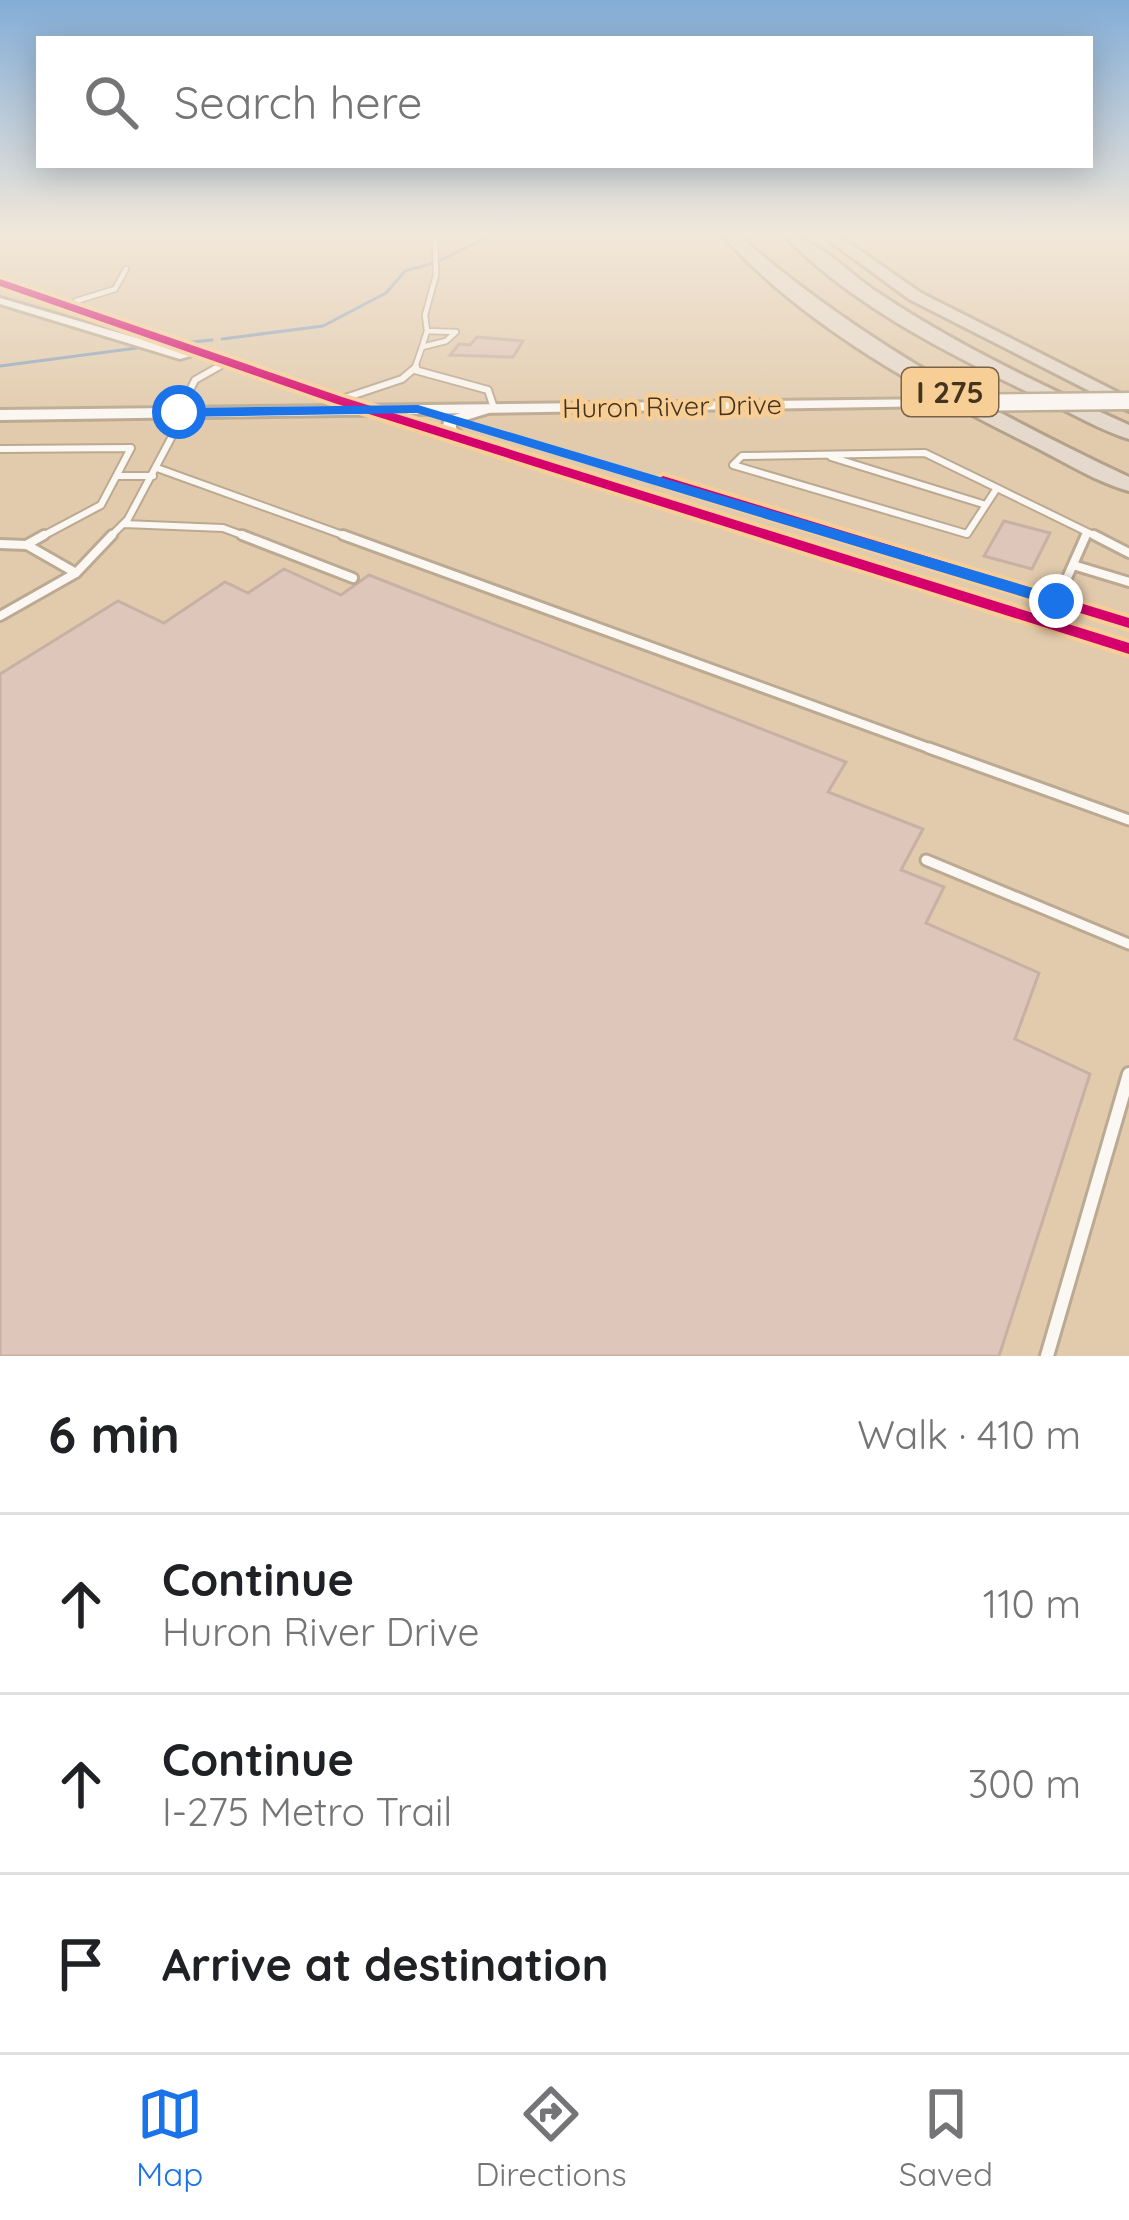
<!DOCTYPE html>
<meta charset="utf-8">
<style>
body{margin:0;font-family:Quicksand,sans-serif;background:#f6f6f6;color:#202124}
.stop{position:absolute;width:36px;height:36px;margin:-27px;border:9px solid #1a73e8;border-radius:50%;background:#fff}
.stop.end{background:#1a73e8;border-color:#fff;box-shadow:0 3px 12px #0008}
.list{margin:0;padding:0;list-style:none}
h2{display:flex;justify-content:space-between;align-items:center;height:156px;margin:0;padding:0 48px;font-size:51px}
h2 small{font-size:39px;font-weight:400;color:#757577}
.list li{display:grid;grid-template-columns:78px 1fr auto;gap:36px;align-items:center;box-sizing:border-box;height:180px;padding:0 48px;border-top:3px solid #e0e0e0}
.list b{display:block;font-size:45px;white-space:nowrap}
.list p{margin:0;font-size:39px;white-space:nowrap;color:#757577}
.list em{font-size:39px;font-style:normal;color:#757577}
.icon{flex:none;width:66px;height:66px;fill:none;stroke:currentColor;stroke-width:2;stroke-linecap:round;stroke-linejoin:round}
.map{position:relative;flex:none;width:1129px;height:1356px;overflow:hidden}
.search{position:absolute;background:#fff;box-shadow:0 6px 30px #0003;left:36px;right:36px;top:36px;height:132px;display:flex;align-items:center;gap:30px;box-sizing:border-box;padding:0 42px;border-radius:0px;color:#757577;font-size:45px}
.sheet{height:696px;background:#fff}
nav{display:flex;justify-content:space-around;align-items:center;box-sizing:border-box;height:168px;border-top:3px solid #e0e0e0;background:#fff;font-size:33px;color:#757577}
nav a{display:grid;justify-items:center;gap:6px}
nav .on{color:#1a73e8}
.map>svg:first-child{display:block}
</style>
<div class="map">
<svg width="1129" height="1356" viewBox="0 0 1129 1356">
<rect width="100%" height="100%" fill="#e2cbad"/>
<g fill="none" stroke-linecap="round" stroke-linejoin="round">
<!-- stream -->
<path stroke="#8ca3bd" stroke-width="3" d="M222,339L323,326L386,293L405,271L437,262L490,236
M183,343L212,340
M0,366L137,348"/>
</g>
<!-- building -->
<path fill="#dec6ba" stroke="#c8b0a4" stroke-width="3" d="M477,337L523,341L513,357L450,355L459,344L470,345Z
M1004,521L1050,533L1032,569L984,556Z
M284,569L341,595L369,575L846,762L828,792L923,829L901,870L944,887L926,923L1039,973L1015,1039L1090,1074L999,1356H0V674L118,601L164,623L225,582L248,593Z"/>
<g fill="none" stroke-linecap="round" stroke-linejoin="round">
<defs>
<path id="service-far4" d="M80,307L76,301L115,289L126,269
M427,331L425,315L436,275L435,236
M427,331L456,332L446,341L422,347Z
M213,370L221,366
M414,370L422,347"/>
<path id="service-far3" d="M415,370L488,390L494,408
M339,400L402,379L416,367
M179,412L195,380L218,367
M0,449L131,448L101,505L39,538
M925,453L997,488L967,534L733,465L742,456Z
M831,457L986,505
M157,468L351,538
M117,476H153
M997,488L1087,532L1084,538
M124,524L223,528L250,538
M1087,532L1100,538
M109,538L128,519L185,412"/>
<path id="service-far2" d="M242,535L353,578
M343,535L937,751
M1094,535L1129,553
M0,544L26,545L44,535
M27,545L76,573
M1073,565L1129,582
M0,616L76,573L112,535
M1047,623L1086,535"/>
<path id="service-far1" d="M929,748L1129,820
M926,860L1129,944"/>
<path id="service" d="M1047,1356L1129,1074"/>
<path id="tertiary" d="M0,279L342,397L442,429L445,418L482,406H492V412L456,423V428L464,435L1129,643V654L334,403L0,286Z
M0,298L188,353L190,356L180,359L0,304Z"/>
<path id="secondary" d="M940,399L945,400V406L0,420V410Z"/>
<path id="motorway" d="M723,236H739C856,338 989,411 1129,477V491C1097,482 1066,463 1037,448C927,393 806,328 723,236Z
M785,236C816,236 850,275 877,292C956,345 1043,386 1129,425V439C1100,430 1072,413 1044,400C956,357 854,308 785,236Z
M823,236H839L921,293L1129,398V411L909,299Z"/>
</defs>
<!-- service-far4 casing -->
<use href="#service-far4" stroke="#bba991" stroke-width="8"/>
<!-- service-far3 casing -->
<use href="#service-far3" stroke="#bba991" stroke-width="10"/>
<!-- service-far2 casing -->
<use href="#service-far2" stroke="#bba991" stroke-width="14"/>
<!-- service-far1 casing -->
<use href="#service-far1" stroke="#bba991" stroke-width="15"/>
<!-- service casing -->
<use href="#service" stroke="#bba991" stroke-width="18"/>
<!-- tertiary casing -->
<use href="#tertiary" stroke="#bba991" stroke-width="6"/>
<!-- secondary casing -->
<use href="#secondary" stroke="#bba991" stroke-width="6"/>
<!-- motorway casing -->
<use href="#motorway" stroke="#b4a189" stroke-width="6"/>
<!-- service-far4 -->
<use href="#service-far4" stroke="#fbf7f3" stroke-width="4.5"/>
<!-- service-far3 -->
<use href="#service-far3" stroke="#fbf7f3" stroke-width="6"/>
<!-- service-far2 -->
<use href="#service-far2" stroke="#fbf7f3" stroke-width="8"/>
<!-- service-far1 -->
<use href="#service-far1" stroke="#fbf7f3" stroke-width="9"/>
<!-- service -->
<use href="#service" stroke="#fbf7f3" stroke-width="12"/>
<!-- tertiary -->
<use href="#tertiary" fill="#fbf7f3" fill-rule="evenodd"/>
<!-- secondary -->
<use href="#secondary" fill="#fbf7f3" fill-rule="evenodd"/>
<!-- motorway -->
<use href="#motorway" fill="#e4d9cc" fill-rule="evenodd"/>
<defs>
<path id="secondary-bridge" d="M940,403L1129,401"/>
</defs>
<!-- secondary-bridge casing -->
<use href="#secondary-bridge" stroke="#bba991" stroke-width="21" stroke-linecap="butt"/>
<!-- secondary-bridge -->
<use href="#secondary-bridge" stroke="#fbf7f3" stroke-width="16"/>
<defs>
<path id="cycleway" d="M0,279L342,397L1129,643V654L334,403L0,286Z
M663,476L1129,618V628L658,483L656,480Z"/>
</defs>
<!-- cycleway casing -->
<use href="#cycleway" stroke="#f8ce97" stroke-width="8"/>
<!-- cycleway -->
<use href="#cycleway" fill="#d6006c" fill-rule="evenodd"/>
</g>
<!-- sky -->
<linearGradient id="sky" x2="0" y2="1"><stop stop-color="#83add7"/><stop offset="0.55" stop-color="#f2e8da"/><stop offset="1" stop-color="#f2e8da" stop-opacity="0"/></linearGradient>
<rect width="1129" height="426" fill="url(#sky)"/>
<!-- route -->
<path fill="#1a73e8" d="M418,405L1063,597L1065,601L1050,605L417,413L179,417L172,412L179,408Z"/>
<g text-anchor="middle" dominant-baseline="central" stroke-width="9" stroke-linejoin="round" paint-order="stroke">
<!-- far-street labels -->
<g font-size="27" fill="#44331d" stroke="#f8ce97">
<text transform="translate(672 406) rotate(-1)">Huron River Drive</text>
</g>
<!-- shield labels -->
<rect fill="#f8ce97" stroke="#7a6242" stroke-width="3" x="902" y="368" width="96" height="48" rx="9"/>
<g font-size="30" font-weight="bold" fill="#44331d">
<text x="950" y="392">I 275</text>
</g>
</g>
</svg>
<div class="stop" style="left:179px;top:412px"></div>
<div class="stop end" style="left:1056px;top:601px"></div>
<div class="search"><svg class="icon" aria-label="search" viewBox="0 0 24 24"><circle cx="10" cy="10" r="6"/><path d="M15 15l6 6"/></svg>Search here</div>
</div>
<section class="sheet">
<h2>6 min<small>Walk · 410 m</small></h2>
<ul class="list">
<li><svg class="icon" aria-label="ahead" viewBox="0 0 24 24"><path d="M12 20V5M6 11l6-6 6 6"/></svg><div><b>Continue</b><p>Huron River Drive</p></div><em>110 m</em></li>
<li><svg class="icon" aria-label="ahead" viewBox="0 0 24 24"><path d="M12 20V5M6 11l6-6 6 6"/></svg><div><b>Continue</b><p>I-275 Metro Trail</p></div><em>300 m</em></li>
<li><svg class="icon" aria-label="arrive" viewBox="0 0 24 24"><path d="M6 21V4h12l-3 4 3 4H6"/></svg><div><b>Arrive at destination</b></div></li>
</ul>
</section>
<nav>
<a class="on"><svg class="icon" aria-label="map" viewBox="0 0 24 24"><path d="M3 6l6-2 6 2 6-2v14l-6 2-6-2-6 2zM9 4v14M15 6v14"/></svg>Map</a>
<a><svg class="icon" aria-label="directions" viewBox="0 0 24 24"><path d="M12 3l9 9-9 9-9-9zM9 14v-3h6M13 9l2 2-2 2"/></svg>Directions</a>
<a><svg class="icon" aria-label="saved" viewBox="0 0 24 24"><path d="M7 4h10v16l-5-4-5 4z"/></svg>Saved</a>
</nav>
